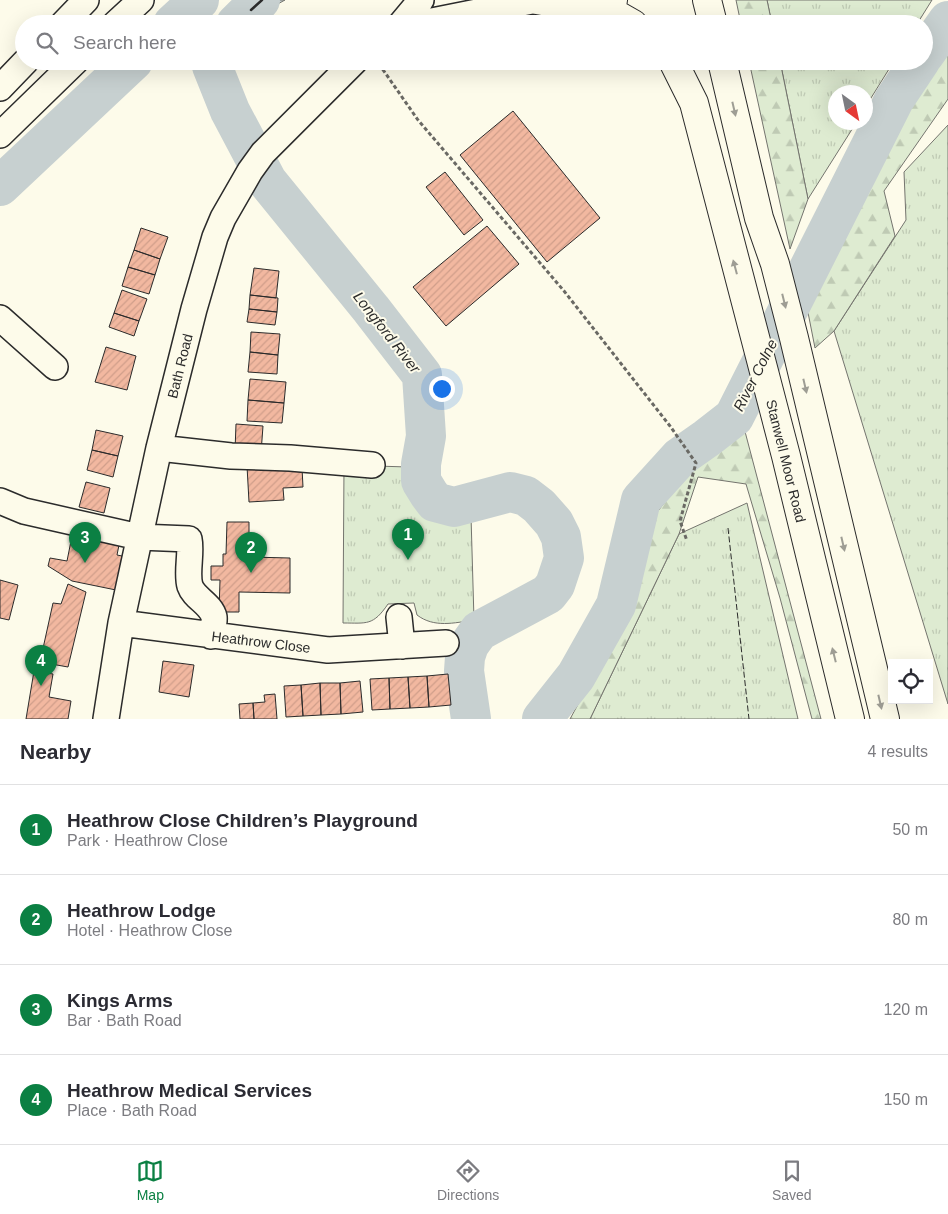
<!DOCTYPE html>
<meta charset="utf-8">
<style>
body{margin:0;font-family:Helvetica,sans-serif;background:#f2f2f3;color:#2b2b33}
.controls{position:absolute;right:15px;bottom:15px;display:grid;overflow:hidden;border-radius:0px;box-shadow:0 5px 20px #0002}
.controls button{width:45px;height:45px;display:grid;place-items:center;padding:0;border:0;border-bottom:1px solid #e1e1e2;background:#fff;color:#2b2b33;font:25px sans-serif}
.compass{position:absolute;left:828px;top:85px;width:45px;height:45px;border-radius:50%;background:#fff;box-shadow:0 5px 20px #0002;rotate:147deg}
.you{position:absolute;left:441px;top:388px;width:18px;height:18px;margin:-12px;border:4px solid #fff;border-radius:50%;background:#1a73e8;box-shadow:0 0 0 8px #1a73e833}
.badge{display:grid;place-items:center;width:32px;height:32px;border-radius:50%;background:#0b8043;color:#fff;font-size:16px;font-weight:700}
.pin{position:absolute;translate:-50% -41px;filter:drop-shadow(0 1px 2px #0008)}
.pin::after{content:'';position:absolute;top:26px;width:18px;height:15px;background:inherit;clip-path:polygon(0 0,100% 0,50% 100%)}
.list{margin:0;padding:0;list-style:none}
h2{display:flex;justify-content:space-between;align-items:center;height:65px;margin:0;padding:0 20px;font-size:21px}
h2 small{font-size:16px;font-weight:400;color:#7c7c81}
.list li{display:grid;grid-template-columns:32px 1fr auto;gap:15px;align-items:center;box-sizing:border-box;height:90px;padding:0 20px;border-top:1px solid #e1e1e2}
.list b{display:block;font-size:19px;white-space:nowrap}
.list p{margin:0;font-size:16px;white-space:nowrap;color:#7c7c81}
.list em{font-size:16px;font-style:normal;color:#7c7c81}
.icon{flex:none;width:28px;height:28px;fill:none;stroke:currentColor;stroke-width:2;stroke-linecap:round;stroke-linejoin:round}
.map{position:relative;flex:none;width:948px;height:719px;overflow:hidden}
.search{position:absolute;background:#fff;box-shadow:0 5px 20px #0002;left:15px;right:15px;top:15px;height:55px;display:flex;align-items:center;gap:12px;box-sizing:border-box;padding:0 18px;border-radius:28px;color:#7c7c81;font-size:19px}
.sheet{height:425px;background:#fff}
nav{display:flex;justify-content:space-around;align-items:center;box-sizing:border-box;height:70px;border-top:1px solid #e1e1e2;background:#fff;font-size:14px;color:#7c7c81}
nav a{display:grid;justify-items:center;gap:2px}
nav .on{color:#0b8043}
.map>svg:first-child{display:block}
</style>
<div class="map">
<svg width="948" height="719" viewBox="0 0 948 719">
<defs>
<pattern id="grass-tufts" width="24" height="20" patternUnits="userSpaceOnUse" patternTransform="scale(1.25)"><rect width="24" height="20" fill="#deebd1"/><path d="M3 7l-1-3M5 7V3M7 7l1-3M15 17l-1-3M17 17v-4M19 17l1-3" fill="none" stroke="#bfcab4"/></pattern>
<pattern id="forest-firs" width="22" height="20" patternUnits="userSpaceOnUse" patternTransform="scale(1.25)"><rect width="22" height="20" fill="#deebd1"/><path d="M5 1l3.5 6h-7zM16 11l3.5 6h-7z" fill="#bfcab4"/></pattern>
<pattern id="water-ripples" width="26" height="14" patternUnits="userSpaceOnUse" patternTransform="scale(1.25)"><rect width="26" height="14" fill="#c7d0d0"/><path d="M2 4q2-2 4 0t4 0M15 11q2-2 4 0t4 0" fill="none" stroke="#abb3b3"/></pattern>
<pattern id="building-hatch" width="6" height="6" patternUnits="userSpaceOnUse" patternTransform="scale(1.25)"><rect width="6" height="6" fill="#f2b8a0"/><path d="M-1 1l2-2M0 6l6-6M5 7l2-2" fill="none" stroke="#d09e8a"/></pattern>
</defs>
<rect width="100%" height="100%" fill="#fdfbea"/>
<!-- grass -->
<path fill="url(#grass-tufts)" stroke="#74746e" d="M767,0H932L917,24H772Z
M780,61H894L866,106V92H836V122L856,123L808,199Z
M948,125V704L834,331L906,220L904,172Z
M344,465L408,467C416,505 430,519 471,516L474,620C454,623 434,628 417,615L414,603L388,604C373,626 367,623 343,623Z
M747,503L798,719H590L679,534Z"/>
<!-- forest -->
<path fill="url(#forest-firs)" stroke="#74746e" d="M736,0H767L772,24H741Z
M948,46V99L884,191L895,236L834,331L815,348L802,282Z
M749,61H780L808,199L790,249Z
M743,424L821,719H812L780,598L746,484L698,477L679,534L590,719H570L599,666L642,574L654,516L708,447Z"/>
<!-- water -->
<path fill="url(#water-ripples)" stroke="#74746e" d="M240,0H285L256,16Z"/>
<g fill="none" stroke-linecap="round" stroke-linejoin="round">
<!-- river -->
<path stroke="#c7d0d0" stroke-width="40" d="M173,24L199,0
M236,24L260,0
M924,55L948,21
M212,61V66L230,111L267,181L371,309L422,375L426,436L421,464V481L429,494L435,502L454,507L510,492L526,496L539,506L554,523L561,537L564,558L555,585L548,594L479,631L469,645L465,657L464,671L471,719
M0,186L133,61
M542,719L576,676L616,605L641,500L680,457L707,438L734,417L894,100L920,61"/>
</g>
<!-- building -->
<path fill="url(#building-hatch)" stroke="#2b2b2b" d="M513,111L600,218L547,262L460,155Z
M445,172L483,220L464,235L426,187Z
M487,226L519,264L446,326L413,287Z
M141,228L168,237L160,259L134,250Z
M134,250L160,259L155,275L128,267Z
M128,267L155,275L149,294L122,286Z
M254,268L279,271L276,298L250,295Z
M122,290L147,299L139,321L114,313Z
M250,295L278,298L277,312L249,309Z
M249,309L277,312L275,325L247,322Z
M114,313L139,321L134,336L109,327Z
M251,332L280,334L278,355L250,352Z
M106,347L136,356L127,390L95,382Z
M250,352L278,355L277,374L248,372Z
M250,379L286,382L284,403L248,400Z
M248,400L284,403L282,423L247,421Z
M236,424L263,426L261,453L235,451Z
M96,430L123,436L118,456L92,450Z
M92,450L118,456L113,477L87,470Z
M247,466L302,468L303,487L283,488L284,500L249,502Z
M86,482L110,488L104,513L79,507Z
M227,522H249V557L290,558V593L239,592V612H219L220,580H211V566H223V554H226Z
M72,536L119,545L117,555L122,556L116,590L72,581L48,566L50,558L67,561Z
M0,580L18,585L9,620L0,618Z
M68,584L86,592L68,667L40,662L53,603L61,604Z
M163,661L194,665L189,697L159,692Z
M34,671L53,674L49,697L71,701L68,719H26Z
M448,674L451,705L429,707L427,676Z
M427,676L429,707L410,708L408,677Z
M408,677L410,708L390,709L389,678Z
M389,678L390,709L372,710L370,679Z
M360,681L363,712L341,714L340,683Z
M320,683H340L341,714L321,715Z
M320,683L321,715L303,716L301,685Z
M301,685L303,716L286,717L284,686Z
M275,694L277,719H254L253,703L265,702L264,695Z
M253,703L254,719H240L239,704Z"/>
<g fill="none" stroke-linecap="round" stroke-linejoin="round">
<defs>
<path id="minor" d="M63,24L86,0
M115,24L141,0
M401,24L421,0
M417,24L537,0
M0,88L26,61
M0,135L76,61
M0,318L55,367
M159,448L231,456L290,458L372,465
M0,501L24,511L139,537L189,539C192,553 186,573 190,586C194,598 211,604 214,617C215,622 212,630 211,636
M399,617L402,646
M121,623L328,650L446,643
M106,719L121,623L159,448L194,309L215,237L223,218L250,171L263,153L355,61"/>
<path id="major" d="M537,0C563,5 587,7 613,0
M707,0L713,24
M598,4L633,24
M673,61L694,103L786,456L850,719
M722,61L759,218L775,264L794,338L885,719"/>
</defs>
<!-- minor casing -->
<use href="#minor" stroke="#2b2b2b" stroke-width="28"/>
<!-- major casing -->
<use href="#major" stroke="#2b2b2b" stroke-width="30"/>
<!-- path -->
<path stroke="#6a6964" stroke-width="3" stroke-dasharray="4 2.5" stroke-linecap="butt" d="M379,64L418,120L564,291L670,426L696,463L680,521L687,541"/>
<!-- minor -->
<use href="#minor" stroke="#fdfbea" stroke-width="25"/>
<!-- major -->
<use href="#major" stroke="#fdfbea" stroke-width="28"/>
<!-- fence -->
<path stroke="#2b2b2b" stroke-width="1" stroke-dasharray="6 2.5" stroke-linecap="butt" d="M728,528L749,719"/>
<!-- wall -->
<path stroke="#2b2b2b" stroke-width="2.5" d="M251,10L262,0"/>
</g>
<!-- one-way arrows -->
<defs><path id="oneway-solid" d="M-6-.8H1V-3.2L6.5 0L1 3.2V.8H-6Z" transform="scale(1.25)"/></defs>
<g fill="#9e9d94">
<use href="#oneway-solid" transform="translate(734 109) rotate(77)"/>
<use href="#oneway-solid" transform="translate(735 267) rotate(-105)"/>
<use href="#oneway-solid" transform="translate(784 301) rotate(76)"/>
<use href="#oneway-solid" transform="translate(805 386) rotate(77)"/>
<use href="#oneway-solid" transform="translate(843 544) rotate(77)"/>
<use href="#oneway-solid" transform="translate(834 655) rotate(-104)"/>
<use href="#oneway-solid" transform="translate(880 702) rotate(77)"/>
</g>
<g text-anchor="middle" dominant-baseline="central" stroke-width="4" stroke-linejoin="round" paint-order="stroke">
<!-- street labels -->
<g font-size="14" fill="#2b2b2b" stroke="#fdfbea">
<text transform="translate(180 366) rotate(-76)">Bath Road</text>
<text transform="translate(786 461) rotate(76)">Stanwell Moor Road</text>
<text transform="translate(261 642) rotate(7)">Heathrow Close</text>
</g>
<!-- water labels -->
<g font-size="15" font-style="italic" fill="#2b2b2b" stroke="#fdfbea">
<text transform="translate(387 332) rotate(52)">Longford River</text>
<text transform="translate(755 375) rotate(-63)">River Colne</text>
</g>
</g>
</svg>
<div class="controls">
<button><svg class="icon" aria-label="locate" viewBox="0 0 24 24"><circle cx="12" cy="12" r="6"/><path d="M12 2v4M12 18v4M2 12h4M18 12h4"/></svg></button>
</div>
<svg class="compass" viewBox="-18 -18 36 36"><path d="M0-13l5 13h-10z" fill="#e53935"/><path d="M0 13l5-13h-10z" fill="#7c7c81"/></svg>
<div class="you"></div>
<div class="pin badge" style="left:408px;top:560px">1</div>
<div class="pin badge" style="left:251px;top:573px">2</div>
<div class="pin badge" style="left:85px;top:563px">3</div>
<div class="pin badge" style="left:41px;top:686px">4</div>
<div class="search"><svg class="icon" aria-label="search" viewBox="0 0 24 24"><circle cx="10" cy="10" r="6"/><path d="M15 15l6 6"/></svg>Search here</div>
</div>
<section class="sheet">
<h2>Nearby<small>4 results</small></h2>
<ul class="list">
<li><span class="badge">1</span><div><b>Heathrow Close Children’s Playground</b><p>Park · Heathrow Close</p></div><em>50 m</em></li>
<li><span class="badge">2</span><div><b>Heathrow Lodge</b><p>Hotel · Heathrow Close</p></div><em>80 m</em></li>
<li><span class="badge">3</span><div><b>Kings Arms</b><p>Bar · Bath Road</p></div><em>120 m</em></li>
<li><span class="badge">4</span><div><b>Heathrow Medical Services</b><p>Place · Bath Road</p></div><em>150 m</em></li>
</ul>
</section>
<nav>
<a class="on"><svg class="icon" aria-label="map" viewBox="0 0 24 24"><path d="M3 6l6-2 6 2 6-2v14l-6 2-6-2-6 2zM9 4v14M15 6v14"/></svg>Map</a>
<a><svg class="icon" aria-label="directions" viewBox="0 0 24 24"><path d="M12 3l9 9-9 9-9-9zM9 14v-3h6M13 9l2 2-2 2"/></svg>Directions</a>
<a><svg class="icon" aria-label="saved" viewBox="0 0 24 24"><path d="M7 4h10v16l-5-4-5 4z"/></svg>Saved</a>
</nav>
